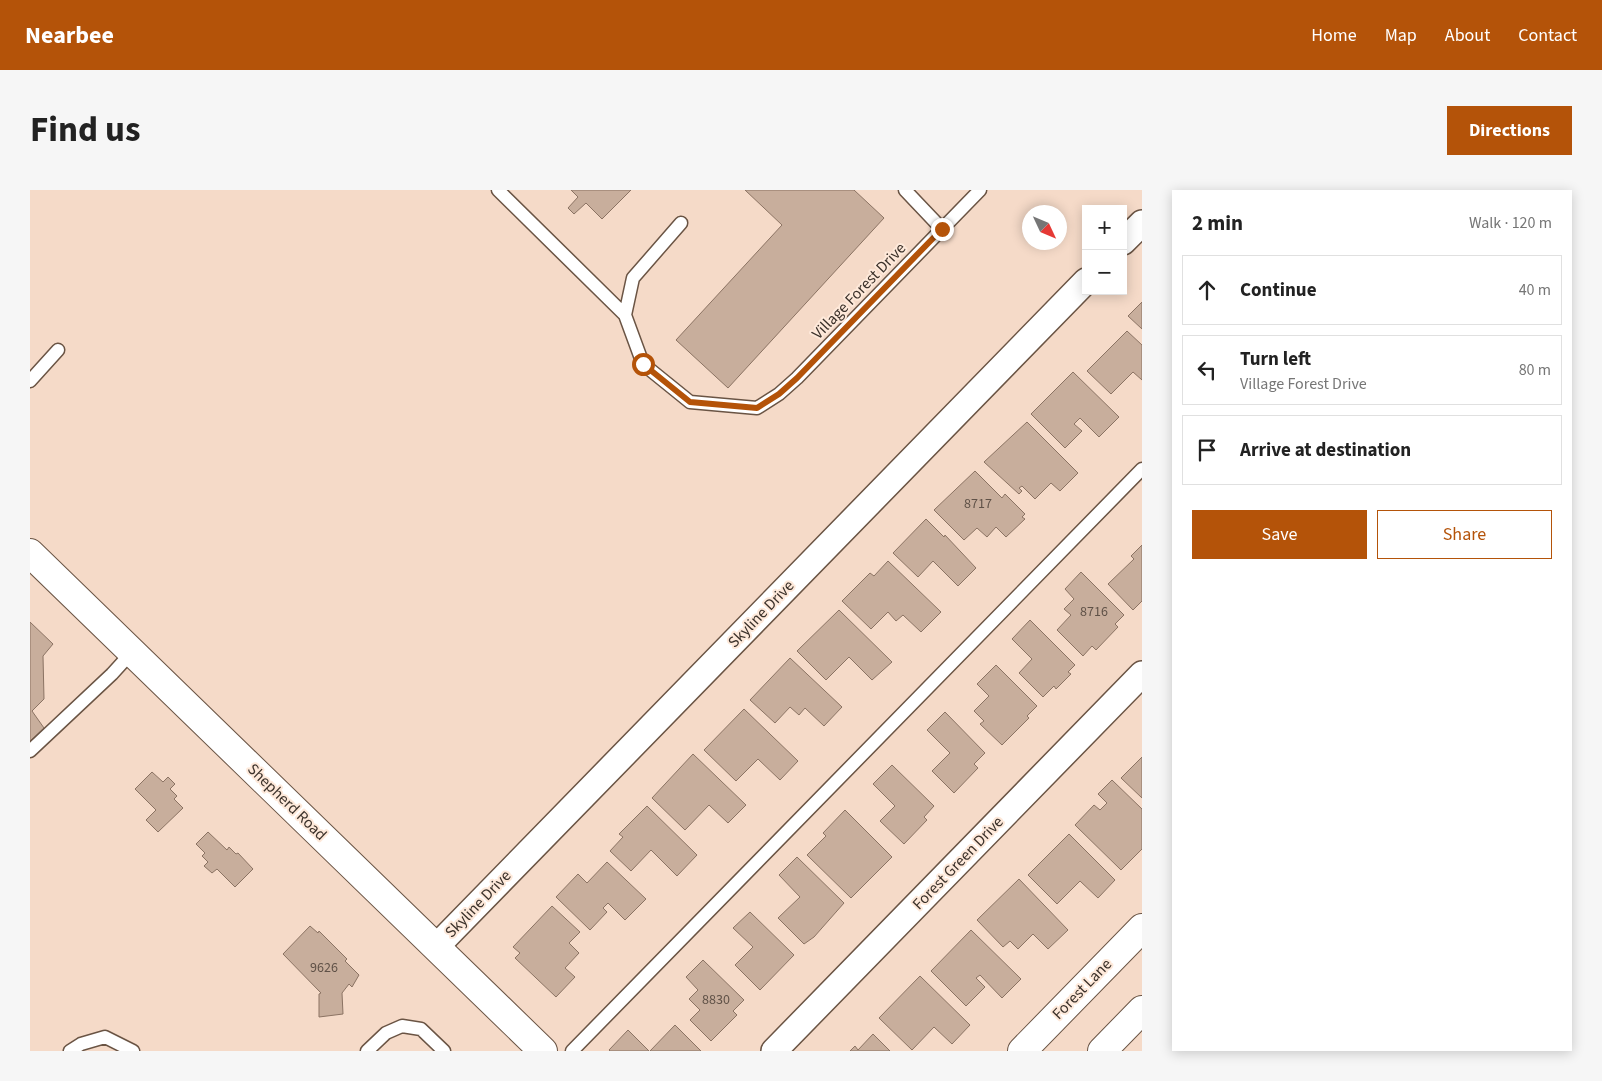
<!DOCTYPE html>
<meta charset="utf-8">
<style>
body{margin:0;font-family:"Source Sans 3",sans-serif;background:#f6f6f6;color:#222}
.controls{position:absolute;right:15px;top:15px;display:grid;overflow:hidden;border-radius:0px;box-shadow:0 2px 12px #0003}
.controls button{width:45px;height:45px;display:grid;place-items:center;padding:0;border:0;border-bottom:1px solid #e0e0e0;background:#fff;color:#222;font:25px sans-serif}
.compass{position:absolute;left:992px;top:15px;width:45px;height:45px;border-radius:50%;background:#fff;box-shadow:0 2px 12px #0003;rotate:134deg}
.stop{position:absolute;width:15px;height:15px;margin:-11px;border:4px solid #b45309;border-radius:50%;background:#fff}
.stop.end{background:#b45309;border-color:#fff;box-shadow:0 1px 5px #0008}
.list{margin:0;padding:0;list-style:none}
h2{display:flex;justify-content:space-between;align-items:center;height:65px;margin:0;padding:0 20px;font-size:21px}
h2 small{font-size:16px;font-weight:400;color:#767676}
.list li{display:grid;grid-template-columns:32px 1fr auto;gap:15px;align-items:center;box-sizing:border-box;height:70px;margin:0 10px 10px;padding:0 10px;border:1px solid #e0e0e0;border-radius:0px}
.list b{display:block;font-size:19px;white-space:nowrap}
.list p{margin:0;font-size:16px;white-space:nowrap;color:#767676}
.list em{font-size:16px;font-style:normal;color:#767676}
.actions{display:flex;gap:10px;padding:15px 20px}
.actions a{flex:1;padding:11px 0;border:1px solid #b45309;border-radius:0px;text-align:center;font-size:18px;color:#b45309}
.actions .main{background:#b45309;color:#fff}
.icon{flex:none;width:28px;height:28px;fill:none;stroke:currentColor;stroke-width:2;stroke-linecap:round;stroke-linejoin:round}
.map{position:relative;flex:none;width:1112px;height:861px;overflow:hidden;border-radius:0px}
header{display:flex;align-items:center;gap:30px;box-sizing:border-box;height:70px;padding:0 25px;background:#b45309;color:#fff}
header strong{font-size:24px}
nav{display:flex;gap:28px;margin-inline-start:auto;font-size:18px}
.intro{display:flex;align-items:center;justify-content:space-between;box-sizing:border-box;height:120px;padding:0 30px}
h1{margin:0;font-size:35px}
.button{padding:12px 22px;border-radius:0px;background:#b45309;color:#fff;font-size:18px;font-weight:700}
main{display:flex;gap:30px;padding:0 30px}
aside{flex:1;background:#fff;border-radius:0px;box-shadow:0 2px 12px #0003}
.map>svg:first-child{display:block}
</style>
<header>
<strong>Nearbee</strong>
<nav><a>Home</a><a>Map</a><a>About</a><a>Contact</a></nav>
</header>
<div class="intro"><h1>Find us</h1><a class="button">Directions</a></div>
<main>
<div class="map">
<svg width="1112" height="861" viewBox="0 0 1112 861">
<rect width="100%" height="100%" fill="#f5dac8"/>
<!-- building -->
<path fill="#c8ae9c" stroke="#8b7363" d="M541,0H601L572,29L556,13L544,24L538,18L548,7Z
M715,0H824L854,28L698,198L646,150L752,35Z
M1112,112V139L1098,126Z
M1097,141L1112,155V190L1103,182L1081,204L1057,181Z
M1043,182L1089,227L1069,247L1050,228L1044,234L1052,241L1035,258L1001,224Z
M997,232L1048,283L1030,301L1021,293L1005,309L992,296L989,298L992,301L989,304L954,272Z
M945,281L972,308L975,304L995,324L992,327L995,329L976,347L966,337L957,347L947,338L934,350L904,320Z
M896,329L914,347L915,345L946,378L928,396L903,371L888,387L863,363Z
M1112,355V411L1103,420L1078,394L1104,369L1101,366Z
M858,371L911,422L891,442L873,425L866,431L858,422L841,439L812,411L840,383L844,386Z
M1051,382L1094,425L1085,434L1088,437L1066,460L1062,456L1053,466L1027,440L1041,425L1034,419L1044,409L1035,399Z
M809,420L862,472L842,490L819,467L796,490L767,461Z
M1000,430L1045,475L1038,482L1041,484L1026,499L1024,496L1013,507L989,483L1002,469L982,449Z
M0,432L23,454L13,466L14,509L2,521L14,538L0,551Z
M760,468L812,517L794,536L775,518L769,525L760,517L745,533L720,510Z
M966,475L1007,516L997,526L999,528L972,555L950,534L954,531L944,521L959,506L947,494Z
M714,519L768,571L750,590L728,569L706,591L674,560Z
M915,522L955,563L944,574L948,578L924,603L902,581L920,563L897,540Z
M663,564L716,615L698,633L679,615L655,640L622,608Z
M1112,567V608L1091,588Z
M862,575L904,616L894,627L897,630L874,654L850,631L865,616L843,594Z
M122,582L133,592L138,587L145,594L140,599L147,606L144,609L153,618L128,642L116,630L126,620L105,599Z
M1082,590L1112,619V659L1091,680L1045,635L1064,615L1070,620L1077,613L1068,604Z
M617,616L667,665L647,686L621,660L601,681L580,661L593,647L589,644Z
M815,620L862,667L821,708L777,665L796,646L793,643Z
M178,642L197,660L199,657L206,664L208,663L223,679L205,697L187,679L182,683L174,676L178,672L172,666L175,663L166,654Z
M1039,644L1085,690L1068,708L1050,691L1027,714L998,685Z
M767,667L814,713L784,747L774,754L748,728L770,707L749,685Z
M577,672L616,709L595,730L578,713L573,718L577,722L560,740L526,707L548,684L557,693Z
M989,689L1038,740L1018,759L1003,744L988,759L980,751L973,757L947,730Z
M522,716L550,742L539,753L549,763L535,778L545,787L526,807L485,768L490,763L483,757Z
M720,722L764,765L730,800L705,775L723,757L703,738Z
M280,736L288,743L289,741L317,769L315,771L329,785L322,797L319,794L312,803L313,824L289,827V804L291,803L253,764Z
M941,740L991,789L972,808L950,785L946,788L955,797L936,816L901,781Z
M673,770L714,810L703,821L707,825L681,851L660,830L670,820L659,809L668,800L656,787Z
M890,786L940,835L922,854L904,837L882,860L849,828Z
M645,835L671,861H620Z
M598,840L619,861H580L579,860Z
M843,844L860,861H820L825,856L828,860Z"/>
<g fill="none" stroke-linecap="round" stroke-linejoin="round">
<defs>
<path id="service" d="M468,0L595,125
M875,0L912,39
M651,33L603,88L595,125L613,174L660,212L727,218L749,204L767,188L950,0
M0,191L28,160
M0,561L82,484L102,462
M40,861L51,854L75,847L103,861
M337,861L356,843L372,836L391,839L414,861
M542,861L1112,279"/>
<path id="minor" d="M1093,52L1112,33
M406,757L1056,91
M744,861L1112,484"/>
<path id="tertiary" d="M0,363L513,861"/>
<path id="secondary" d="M992,861L1112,738
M1072,861L1112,820"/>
</defs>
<!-- service casing -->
<use href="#service" stroke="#6a5444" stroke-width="15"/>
<!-- minor casing -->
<use href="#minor" stroke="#6a5444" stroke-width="28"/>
<!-- tertiary casing -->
<use href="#tertiary" stroke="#6a5444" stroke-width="30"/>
<!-- secondary casing -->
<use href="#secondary" stroke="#6a5444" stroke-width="30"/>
<!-- service -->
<use href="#service" stroke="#fff" stroke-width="12"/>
<!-- minor -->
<use href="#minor" stroke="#fff" stroke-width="25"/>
<!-- tertiary -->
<use href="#tertiary" stroke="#fff" stroke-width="28"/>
<!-- secondary -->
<use href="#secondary" stroke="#fff" stroke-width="28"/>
</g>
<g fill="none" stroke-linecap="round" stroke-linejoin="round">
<!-- route -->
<path stroke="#b45309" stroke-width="6" d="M613,174L660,212L727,218L749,204L767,188L912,39"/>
</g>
<g text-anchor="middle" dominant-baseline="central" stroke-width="4" stroke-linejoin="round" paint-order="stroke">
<!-- number labels -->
<g font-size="14" fill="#5f5147">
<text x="948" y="314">8717</text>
<text x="1064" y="422">8716</text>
<text x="294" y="778">9626</text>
<text x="686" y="810">8830</text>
</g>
<!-- street labels -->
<g font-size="16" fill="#3c322b" stroke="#fee9da">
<text transform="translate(829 101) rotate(-46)">Village Forest Drive</text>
<text transform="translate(731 424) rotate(-46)">Skyline Drive</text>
<text transform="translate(257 612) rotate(44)">Shepherd Road</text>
<text transform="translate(928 673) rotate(-46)">Forest Green Drive</text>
<text transform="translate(448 714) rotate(-46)">Skyline Drive</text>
<text transform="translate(1052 799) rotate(-46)">Forest Lane</text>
</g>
</g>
</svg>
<div class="controls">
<button>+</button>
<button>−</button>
</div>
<svg class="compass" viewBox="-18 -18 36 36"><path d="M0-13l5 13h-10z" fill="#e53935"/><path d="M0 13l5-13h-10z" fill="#767676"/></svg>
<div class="stop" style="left:613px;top:174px"></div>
<div class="stop end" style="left:912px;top:39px"></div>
</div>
<aside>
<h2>2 min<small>Walk · 120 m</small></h2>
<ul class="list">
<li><svg class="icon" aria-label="ahead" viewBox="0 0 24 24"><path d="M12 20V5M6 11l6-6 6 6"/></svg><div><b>Continue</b></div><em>40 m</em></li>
<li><svg class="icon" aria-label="left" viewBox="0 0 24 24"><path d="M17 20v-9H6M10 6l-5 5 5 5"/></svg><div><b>Turn left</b><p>Village Forest Drive</p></div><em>80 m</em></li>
<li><svg class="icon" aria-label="arrive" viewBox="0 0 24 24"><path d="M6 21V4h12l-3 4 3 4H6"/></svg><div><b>Arrive at destination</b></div></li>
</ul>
<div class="actions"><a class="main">Save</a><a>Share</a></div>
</aside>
</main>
